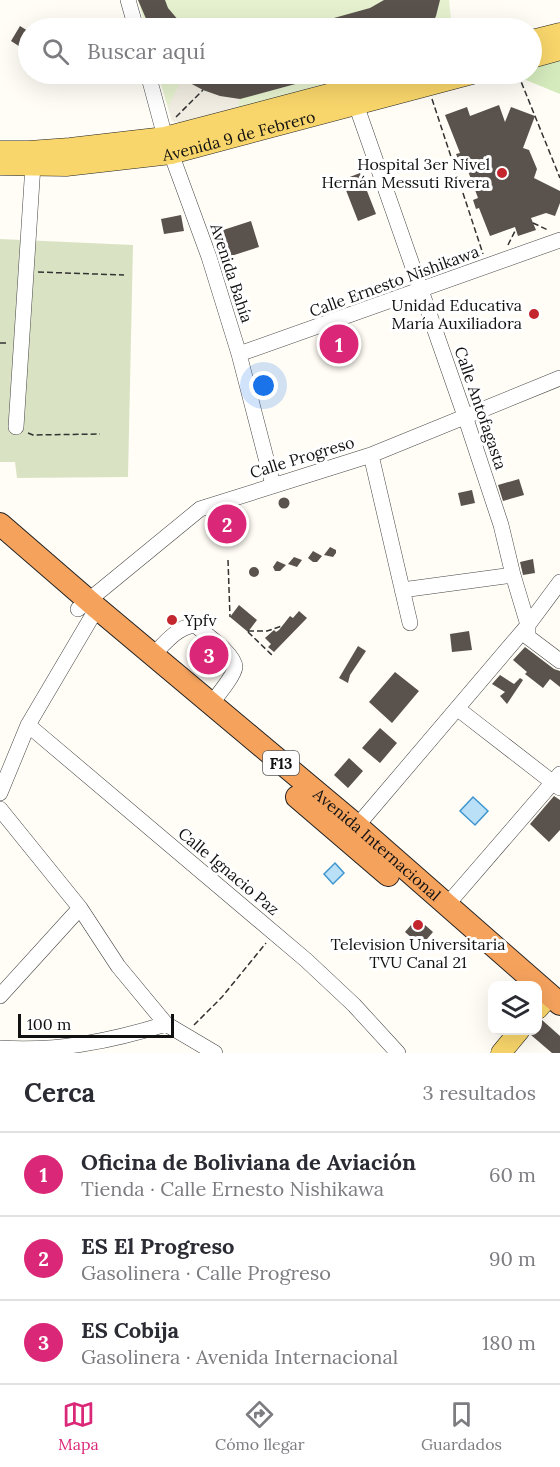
<!DOCTYPE html>
<html lang="es">
<meta charset="utf-8">
<style>
body{margin:0;font-family:Lora,serif;background:#f2f2f3;color:#2b2b33}
.controls{position:absolute;right:18px;bottom:18px;display:grid;overflow:hidden;border-radius:12px;box-shadow:0 6px 24px #0002}
.controls button{width:54px;height:54px;display:grid;place-items:center;padding:0;border:0;border-bottom:2px solid #e1e1e2;background:#fff;color:#2b2b33;font:30px sans-serif}
.scale{position:absolute;left:18px;bottom:15px;width:156px;box-sizing:border-box;padding-left:6px;border:3px solid #111;border-top:0;font-size:16px;line-height:21px;white-space:nowrap;color:#111;-webkit-text-stroke:4px #fff;paint-order:stroke}
.you{position:absolute;left:264px;top:386px;width:21px;height:21px;margin:-15px;border:4px solid #fff;border-radius:50%;background:#1a73e8;box-shadow:0 0 0 9px #1a73e833}
.badge{display:grid;place-items:center;width:39px;height:39px;border-radius:50%;background:#db2777;color:#fff;font-size:20px;font-weight:700}
.pin{position:absolute;translate:-50% -50%;border:3px solid #fff;box-shadow:0 2px 6px #0006}
.list{margin:0;padding:0;list-style:none}
h2{display:flex;justify-content:space-between;align-items:center;height:78px;margin:0;padding:0 24px;font-size:26px}
h2 small{font-size:20px;font-weight:400;color:#7c7c81}
.list li{display:grid;grid-template-columns:39px 1fr auto;gap:18px;align-items:center;box-sizing:border-box;height:84px;padding:0 24px;border-top:2px solid #e1e1e2}
.list b{display:block;font-size:22px;white-space:nowrap}
.list p{margin:0;font-size:20px;white-space:nowrap;color:#7c7c81}
.list em{font-size:20px;font-style:normal;color:#7c7c81}
.icon{flex:none;width:33px;height:33px;fill:none;stroke:currentColor;stroke-width:2;stroke-linecap:round;stroke-linejoin:round}
.map{position:relative;flex:none;width:560px;height:1053px;overflow:hidden}
.search{position:absolute;background:#fff;box-shadow:0 6px 24px #0002;left:18px;right:18px;top:18px;height:66px;display:flex;align-items:center;gap:15px;box-sizing:border-box;padding:0 21px;border-radius:33px;color:#7c7c81;font-size:22px}
.sheet{height:330px;background:#fff}
nav{display:flex;justify-content:space-around;align-items:center;box-sizing:border-box;height:84px;border-top:2px solid #e1e1e2;background:#fff;font-size:16px;color:#7c7c81}
nav a{display:grid;justify-items:center;gap:3px}
nav .on{color:#db2777}
.map>svg:first-child{display:block}
</style>
<div class="map">
<svg width="560" height="1053" viewBox="0 0 560 1053">
<rect width="100%" height="100%" fill="#fffdf5"/>
<!-- green -->
<path fill="#d5ebbd" d="M560,58V94L521,78V74H532V67Z"/>
<!-- cemetery -->
<path fill="#d9e3c4" d="M0,239L133,245L128,477L17,478L15,462H0Z"/>
<!-- pitch -->
<path fill="#e6f2cf" d="M138,0H449L452,28H146Z
M158,74H357L190,123L172,121Z"/>
<!-- plaza -->
<path fill="#f1ede2" d="M183,77L203,90L220,96L240,98L238,109L180,123L172,121L168,107Z"/>
<!-- water -->
<path fill="#b9e0f7" stroke="#3f96cf" stroke-width="1.5" d="M473,797L488,811L475,825L460,811Z
M335,863L344,873L333,884L324,874Z"/>
<!-- building -->
<path fill="#5a524d" d="M138,0H165L168,8L185,28H150Z
M384,0H440L436,16L430,28H305V26L370,8Z
M20,26L28,31V44L25,50L11,41Z
M180,74H324L325,76L240,99L220,96L203,90L188,82Z
M499,105L505,122L511,107L535,116L523,148L529,150L537,169L534,178L560,191V203L555,216L546,213L531,218L536,230L518,236L515,227L490,236L479,208L476,209L473,200L478,198L465,163L460,164L456,154L460,153L445,115L467,107L470,116Z
M360,173L376,214L358,221L342,180Z
M181,215L184,231L164,234L161,219Z
M251,221L259,247L228,257L220,231Z
M519,479L524,495L503,501L498,485Z
M472,490L475,503L461,506L458,493Z
M278.5 503a5.5 5.5 0 1 1 11 0a5.5 5.5 0 1 1-11 0Z
M232,517L235,528L221,532L218,521Z
M330,547L336,550V553L333,557L324,555Z
M313,551L322,556L317,562H313L308,558Z
M294,557L302,560L297,567L288,564Z
M533,559L535,573L523,575L520,562Z
M277,561L286,565L280,571H275L273,567Z
M249 572a5 5 0 1 1 10 0a5 5 0 1 1-10 0Z
M239,605L257,620L248,632L230,617Z
M299,611L307,618L274,652L268,647L271,644L265,638L274,630L276,632L279,630L290,616L293,618Z
M469,631L472,650L452,652L450,634Z
M203,644L220,660L212,670L193,656Z
M358,646L366,651L350,675L348,683L339,678Z
M525,647L554,669L560,671V687L550,679L543,688L525,674L527,672L513,660Z
M395,672L419,691L392,723L369,702Z
M500,675L514,684L520,678L523,680L507,704L500,696L505,692L492,684Z
M380,728L397,743L380,763L362,748Z
M349,758L363,771L348,788L334,775Z
M554,796L560,800V830L549,842L530,824Z
M417,918L433,932L421,946L405,932Z
M542,1020L560,1036V1053H552L531,1035L532,1030H537V1024Z"/>
<g fill="none" stroke-linecap="round" stroke-linejoin="round">
<defs>
<path id="minor" d="M128,0L136,28
M148,74L165,137L209,257L239,354L273,485
M353,96L465,416L501,525L513,575L528,625V637L560,661
M239,354L560,240
M16,427L33,165
M371,455L410,623
M402,590L513,575
M78,609L200,509L371,455L560,378
M153,655C165,643 177,627 195,625C204,633 235,654 235,667C234,676 217,696 211,704
M458,709L560,788
M28,725L306,960L354,1005L398,1053
M0,793L28,725L97,608
M0,809L80,908L118,966L166,1024L215,1053
M351,833L528,625L560,582
M446,906L560,774
M0,996L80,908
M0,1048C57,1052 111,1041 166,1024"/>
<g id="major">
<path d="M532,40L560,33"/>
<path d="M532,58L560,50"/>
<path d="M0,151H29L70,148L165,137L404,74"/>
<path id="s1" d="M0,165L66,166L171,154L472,74"/>
<path d="M538,1009L550,995"/>
<path d="M501,1053L520,1030"/>
</g>
<g id="highway">
<path id="s2" d="M0,524L97,608L357,826L560,1004"/>
<path d="M297,797L388,875"/>
</g>
</defs>
<!-- minor casing -->
<use href="#minor" stroke="#444" stroke-width="16"/>
<!-- major casing -->
<use href="#major" stroke="#222" stroke-width="21"/>
<!-- highway casing -->
<use href="#highway" stroke="#222" stroke-width="24"/>
<!-- path -->
<path stroke="#333" stroke-width="1.5" stroke-dasharray="6 3" stroke-linecap="butt" d="M518,74L560,178
M432,99L483,254
M176,117L203,90
M533,223L548,230
M508,245L516,229
M38,272L124,275
M0,343H8
M28,433L33,435L100,434
M228,560L230,617
M248,631H267L282,626
M248,632L274,657
M194,1025L222,997L266,943"/>
<!-- minor -->
<use href="#minor" stroke="#fff" stroke-width="15"/>
<!-- major -->
<use href="#major" stroke="#f9d66b" stroke-width="20"/>
<!-- highway -->
<use href="#highway" stroke="#f5a25d" stroke-width="22"/>
</g>
<!-- markers -->
<g fill="#c4262e" stroke="#fff" stroke-width="2">
<circle cx="502" cy="173" r="6"/>
<circle cx="534" cy="314" r="6"/>
<circle cx="172" cy="620" r="6"/>
<circle cx="418" cy="925" r="6"/>
</g>
<g text-anchor="middle" dominant-baseline="central" stroke-width="6" stroke-linejoin="round" paint-order="stroke">
<!-- shield labels -->
<rect fill="#fff" stroke="#585858" stroke-width="1.5" x="263" y="751" width="36" height="24" rx="4.5"/>
<g font-size="15" font-weight="bold" fill="#111">
<text x="281" y="763">F13</text>
</g>
<!-- street labels -->
<g font-size="16" fill="#111" stroke="#fff">
<text stroke="none"><textPath href="#s1" startOffset="242">Avenida 9 de Febrero</textPath></text>
<text transform="translate(232 273) rotate(72)">Avenida Bahía</text>
<text transform="translate(394 281) rotate(-20)">Calle Ernesto Nishikawa</text>
<text transform="translate(481 408) rotate(71)">Calle Antofagasta</text>
<text transform="translate(302 457) rotate(-17)">Calle Progreso</text>
<text stroke="none"><textPath href="#s2" startOffset="495">Avenida Internacional</textPath></text>
<text transform="translate(229 871) rotate(40)">Calle Ignacio Paz</text>
</g>
<!-- poi labels -->
<g font-size="16" fill="#111" stroke="#fff" text-anchor="end">
<text x="490" y="164">Hospital 3er Nivel<tspan x="490" dy="18">Hernán Messuti Rivera</tspan></text>
<text x="522" y="305">Unidad Educativa<tspan x="522" dy="18">María Auxiliadora</tspan></text>
<text x="184" y="620" text-anchor="start">Ypfv</text>
<text x="418" y="944" text-anchor="middle">Television Universitaria<tspan x="418" dy="18">TVU Canal 21</tspan></text>
</g>
</g>
</svg>
<div class="controls">
<button><svg class="icon" aria-label="layers" viewBox="0 0 24 24"><path d="M12 4l9 5-9 5-9-5zM3 14l9 5 9-5"/></svg></button>
</div>
<div class="scale">100 m</div>
<div class="you"></div>
<div class="pin badge" style="left:339px;top:344px">1</div>
<div class="pin badge" style="left:227px;top:524px">2</div>
<div class="pin badge" style="left:209px;top:655px">3</div>
<div class="search"><svg class="icon" aria-label="search" viewBox="0 0 24 24"><circle cx="10" cy="10" r="6"/><path d="M15 15l6 6"/></svg>Buscar aquí</div>
</div>
<section class="sheet">
<h2>Cerca<small>3 resultados</small></h2>
<ul class="list">
<li><span class="badge">1</span><div><b>Oficina de Boliviana de Aviación</b><p>Tienda · Calle Ernesto Nishikawa</p></div><em>60 m</em></li>
<li><span class="badge">2</span><div><b>ES El Progreso</b><p>Gasolinera · Calle Progreso</p></div><em>90 m</em></li>
<li><span class="badge">3</span><div><b>ES Cobija</b><p>Gasolinera · Avenida Internacional</p></div><em>180 m</em></li>
</ul>
</section>
<nav>
<a class="on"><svg class="icon" aria-label="map" viewBox="0 0 24 24"><path d="M3 6l6-2 6 2 6-2v14l-6 2-6-2-6 2zM9 4v14M15 6v14"/></svg>Mapa</a>
<a><svg class="icon" aria-label="directions" viewBox="0 0 24 24"><path d="M12 3l9 9-9 9-9-9zM9 14v-3h6M13 9l2 2-2 2"/></svg>Cómo llegar</a>
<a><svg class="icon" aria-label="saved" viewBox="0 0 24 24"><path d="M7 4h10v16l-5-4-5 4z"/></svg>Guardados</a>
</nav>
